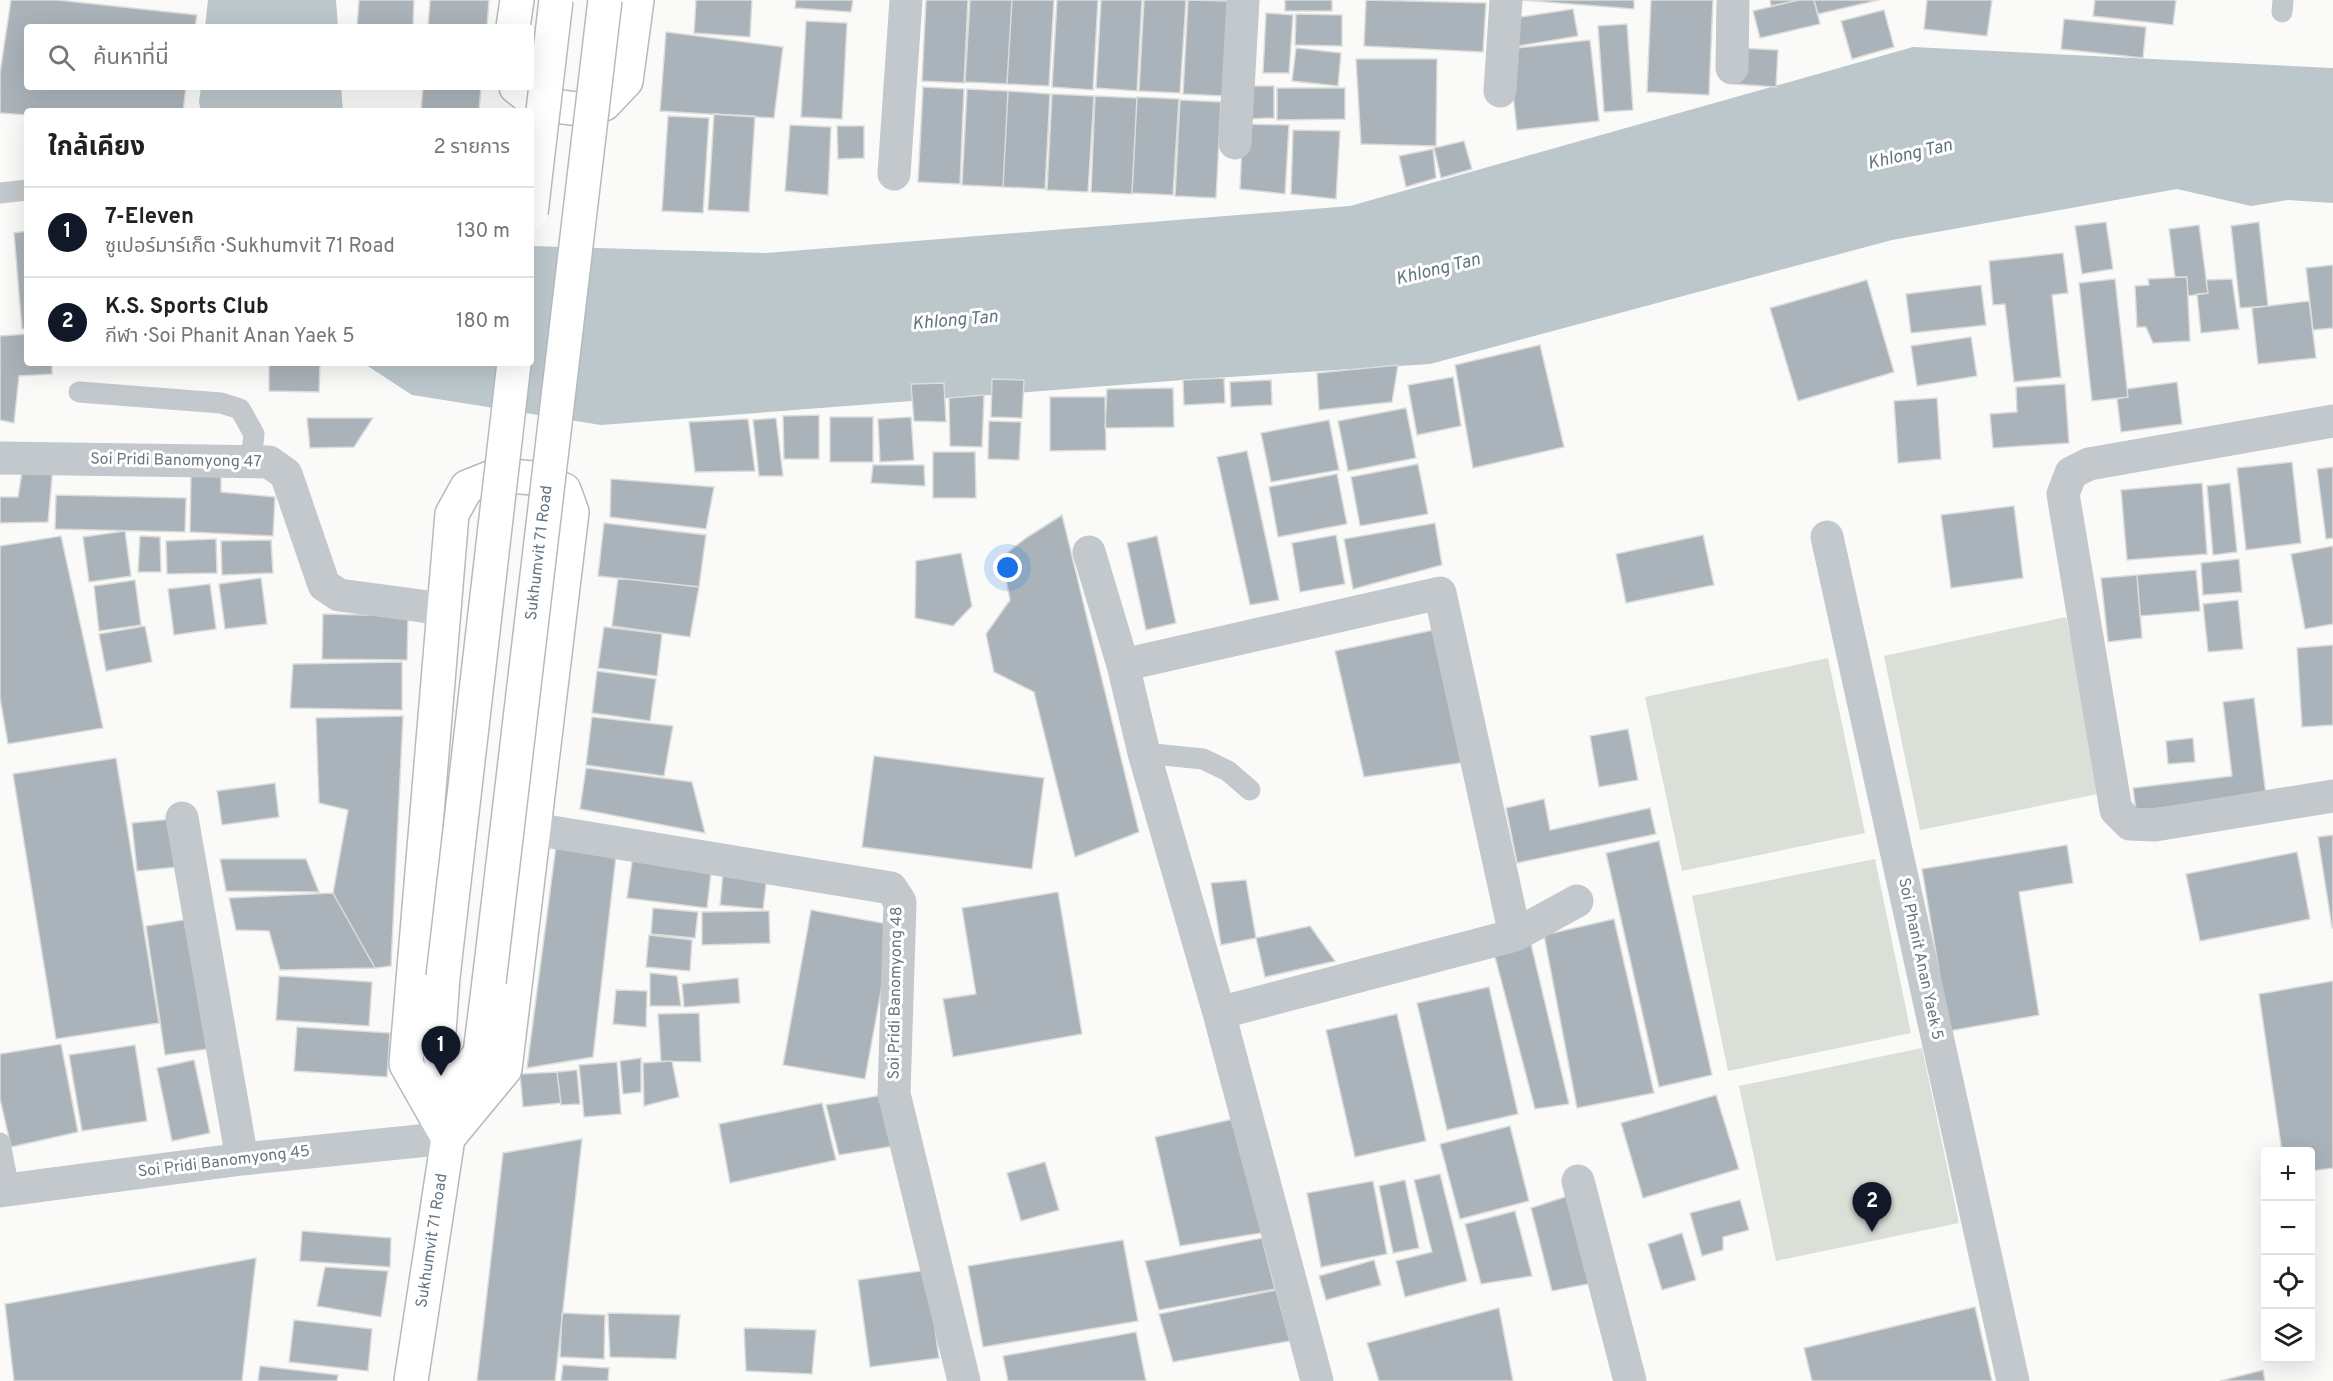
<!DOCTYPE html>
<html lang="th">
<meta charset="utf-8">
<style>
body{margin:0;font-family:Overpass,"Noto Sans Thai",sans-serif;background:#f2f2f2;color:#202124}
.controls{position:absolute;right:18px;bottom:18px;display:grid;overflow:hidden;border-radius:6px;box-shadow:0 6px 24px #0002}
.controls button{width:54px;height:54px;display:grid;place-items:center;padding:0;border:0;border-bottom:2px solid #e0e0e0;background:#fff;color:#202124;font:30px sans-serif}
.you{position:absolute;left:1008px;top:568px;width:21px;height:21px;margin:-15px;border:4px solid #fff;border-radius:50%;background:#1a73e8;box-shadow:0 0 0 9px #1a73e833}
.badge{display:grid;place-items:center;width:39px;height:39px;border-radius:50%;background:#111827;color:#fff;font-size:20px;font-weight:700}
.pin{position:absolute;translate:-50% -50px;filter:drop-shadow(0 2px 3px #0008)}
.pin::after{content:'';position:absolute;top:32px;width:21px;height:18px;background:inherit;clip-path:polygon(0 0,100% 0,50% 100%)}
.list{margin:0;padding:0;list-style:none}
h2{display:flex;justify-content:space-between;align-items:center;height:78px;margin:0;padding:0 24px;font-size:26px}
h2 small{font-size:20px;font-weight:400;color:#757577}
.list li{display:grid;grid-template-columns:39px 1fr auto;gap:18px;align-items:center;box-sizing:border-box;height:90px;padding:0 24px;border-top:2px solid #e0e0e0}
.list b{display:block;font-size:22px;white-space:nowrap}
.list p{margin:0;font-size:20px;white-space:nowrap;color:#757577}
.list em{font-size:20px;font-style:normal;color:#757577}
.icon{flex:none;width:33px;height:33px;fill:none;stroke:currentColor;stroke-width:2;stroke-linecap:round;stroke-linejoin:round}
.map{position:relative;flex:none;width:2333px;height:1381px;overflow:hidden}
.search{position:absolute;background:#fff;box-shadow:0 6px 24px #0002;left:24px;top:24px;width:510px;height:66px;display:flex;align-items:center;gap:15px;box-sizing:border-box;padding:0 21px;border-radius:6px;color:#757577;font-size:22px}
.panel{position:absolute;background:#fff;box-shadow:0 6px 24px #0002;left:24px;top:108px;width:510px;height:258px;border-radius:6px}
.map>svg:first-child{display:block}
</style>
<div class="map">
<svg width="2333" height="1381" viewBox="0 0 2333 1381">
<rect width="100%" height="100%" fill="#fafaf8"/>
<!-- green -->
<path fill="#dadfd7" d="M2066,617L2103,793L1920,830L1884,656Z
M1828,658L1865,833L1682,871L1645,697Z
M1875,859L1911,1033L1728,1071L1692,896Z
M1922,1048L1959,1223L1776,1261L1739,1086Z"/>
<!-- water -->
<path fill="#bbc7cb" d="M208,0H336L338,27H205Z
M1913,47L2333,68V203L2288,200L2251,206L2177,189L1892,240L1430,364L1183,380L601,425L412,395L363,363H531V246L766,253L1350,206Z
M201,87H341L343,111H201L199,102Z"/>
<!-- building -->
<path fill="#aab3b9" stroke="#dcdcda" stroke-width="1.5" d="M11,0H57L197,15L195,27H27V87H186L183,111H27V115L0,113V73Z
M359,0H414L413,27H357Z
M430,0H489L487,27H428Z
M696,0H752L750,37L694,33Z
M796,0H853L851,12L795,8Z
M926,0H968L964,83L922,81Z
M970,0H1012L1007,84L965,82Z
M1012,0H1054L1049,86L1007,84Z
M1057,0H1098L1093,90L1052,87Z
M1101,0H1142L1137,91L1096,88Z
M1144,0H1186L1180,93L1139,91Z
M1188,0L1229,1L1224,96L1183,94Z
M1285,0H1332V11H1285Z
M1366,0L1486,3L1483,52L1364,46Z
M1521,0H1634V9Z
M1651,0H1713L1709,95L1647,92Z
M1770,0H1799L1771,6Z
M1799,0H1814L1820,24L1760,38L1753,11Z
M1814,0H1879L1818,14Z
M1927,0H1992L1987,36L1924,29Z
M2095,0H2176L2173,25L2093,16Z
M1573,9L1578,36L1506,48L1501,20Z
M1884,10L1894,47L1852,59L1841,21Z
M1266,13L1293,15L1289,73H1263Z
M1296,14L1342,15V46L1295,45Z
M2064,19L2146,27L2143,58L2061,49Z
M806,21L847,23L842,119L801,117Z
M1627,24L1633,110L1604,112L1598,26Z
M666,32L783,47L774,118L660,111Z
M1590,40L1599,121L1517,130L1508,49Z
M1296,48L1341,53L1338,86L1292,81Z
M1737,48L1778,50L1776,87L1734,84Z
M1356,59H1437L1436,146L1361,144Z
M1248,86H1274V118L1248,119Z
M423,87H481L479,111H421Z
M923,87L964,89L960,184L918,182Z
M1277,88H1345V119L1277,120Z
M967,89L1008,91L1003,187L962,185Z
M1008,91L1050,94L1045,189L1003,187Z
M1052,94L1094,96L1088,192L1047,190Z
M1095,96L1137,98L1132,194L1091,192Z
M1137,97L1179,99L1173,195L1132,193Z
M1180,100L1221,102L1216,198L1175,196Z
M714,114L755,116L749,212L708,210Z
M668,116L709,118L703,213L662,211Z
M1243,124L1289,125L1285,194L1240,189Z
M790,125L831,127L828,195L785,191Z
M837,126H864V158L838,159Z
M1293,130L1340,131L1336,199L1291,194Z
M1464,141L1472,169L1441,178L1434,148Z
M1433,149L1436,178L1406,187L1399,156Z
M2106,222L2113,269L2082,274L2075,226Z
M2259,222L2268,306L2240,308L2231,226Z
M2199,225L2208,293L2188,296L2187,277H2175L2169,229Z
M27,231V328L22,329L14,233Z
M2063,253L2068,293L2052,295L2061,377L2014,382L2005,304L1993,305L1989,261Z
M2333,265V328L2313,330L2306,268Z
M2187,277L2190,341L2153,343L2146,327H2137L2135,286L2149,285L2148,279Z
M2115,279L2128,397L2092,401L2079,283Z
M2232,279L2239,329L2201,333L2197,294L2208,293L2206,280Z
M1867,280L1894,372L1798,401L1770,308Z
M1981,285L1986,325L1911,333L1906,294Z
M2309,301L2316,358L2258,364L2252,308Z
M27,334V363H52V374L19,376L14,423L0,420V336Z
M1971,337L1977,376L1917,386L1911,346Z
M1540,345L1564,447L1473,468L1455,365Z
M269,363H320L319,392L269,391Z
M1398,365L1392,402L1319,410L1317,373Z
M1453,377L1461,426L1417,435L1408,385Z
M1224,378L1225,403L1184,405L1183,380Z
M992,379L1024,380L1022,418L991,417Z
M1271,380L1272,405L1231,407L1230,382Z
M2177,382L2182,424L2121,432L2117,399L2128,397L2127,389Z
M944,383L946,422L914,421L911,384Z
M2065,384L2069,443L1993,448L1990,414L2017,412L2016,387Z
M1173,388L1174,427L1105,428L1107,389Z
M984,395L982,447L950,446L949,398Z
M1050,397H1105L1106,450L1050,451Z
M1937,398L1941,459L1898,463L1894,401Z
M1406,408L1416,458L1348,471L1338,421Z
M819,415V459H784L783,416Z
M830,417H873V462H830Z
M911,417L914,460L880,462L878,419Z
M307,418H373L354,447L310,448Z
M776,418L783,476H759L753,420Z
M748,419L755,471L695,472L689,422Z
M1329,420L1339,470L1271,482L1261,433Z
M989,421L1021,422L1019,460L988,459Z
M1247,451L1279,600L1250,605L1217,457Z
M933,452H975L976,498H933Z
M2292,462L2301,543L2246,550L2237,468Z
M1418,464L1428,514L1360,526L1351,477Z
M873,465H924L925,486L871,483Z
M23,466L53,467L48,522L0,523V497H18Z
M2333,467V538L2326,539L2317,469Z
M191,472L221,474V492L275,497L273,536L190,532Z
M1337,474L1347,524L1278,537L1269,487Z
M611,479L714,487L706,529L610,517Z
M2202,483L2207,554L2127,560L2121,490Z
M2230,483L2237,552L2213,555L2207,486Z
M56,495L186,498L185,532L55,529Z
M2014,506L2023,578L1951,588L1941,515Z
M1062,515L1139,832L1075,857L1034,692L994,672L986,634L1010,600L1002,557L1026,538Z
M604,523L706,535L699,587L598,576Z
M1435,523L1442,565L1353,589L1344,539Z
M125,531L131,576L89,582L83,537Z
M1336,535L1345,584L1300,592L1292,543Z
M1703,535L1714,585L1626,603L1616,554Z
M61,536L103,728L8,744L0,698V546Z
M140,536L160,537L161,572H138Z
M1157,536L1176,623L1146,630L1127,543Z
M216,539L217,573L167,574L166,541Z
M271,540L273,573L222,575L221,541Z
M2333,546V624L2305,629L2291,554Z
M961,553L972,606L953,626L915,618L916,561Z
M2239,559L2242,592L2203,595L2201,563Z
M2196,570L2200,611L2140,616L2137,575Z
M2137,575L2142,638L2108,642L2101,578Z
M261,578L267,624L225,629L219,584Z
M618,578L699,587L690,637L612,626Z
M135,580L141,625L99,631L94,586Z
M210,584L216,629L174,635L168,589Z
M2238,600L2243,649L2208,652L2203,604Z
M323,614L408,616L407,660L322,659Z
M145,626L152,662L106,671L99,634Z
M604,627L662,634L657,676L598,668Z
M1438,629L1467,762L1364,777L1335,651Z
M2333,645V725L2302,727L2297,648Z
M402,662V710L290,708L293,664Z
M597,671L656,679L650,721L592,713Z
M2254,698L2266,795L2136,811L2133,788L2232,776L2223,702Z
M403,716L391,966L375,968L333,893L348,810L319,803L316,718Z
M592,717L673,726L664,776L586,765Z
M1628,729L1638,780L1599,787L1590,736Z
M2193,738L2195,762L2168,764L2166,741Z
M874,756L1044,778L1032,869L862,847Z
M116,758L159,1023L56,1039L13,774Z
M586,768L692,782L705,833L580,809Z
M275,783L279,817L222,825L217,791Z
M1544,799L1550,830L1650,808L1656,834L1517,863L1506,808Z
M173,819L178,867L137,871L132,823Z
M2333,835V928H2332L2318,837Z
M1659,841L1712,1075L1659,1087L1606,853Z
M2067,845L2073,883L2019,892L2039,1015L1949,1031L1922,869Z
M556,846L616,856L593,1057L527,1068Z
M2297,852L2310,919L2200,941L2186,874Z
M633,855L712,865L707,908L627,898Z
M220,859H306L319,892L226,891Z
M723,873L767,877L763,909L720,905Z
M1246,880L1256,938L1221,945L1211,883Z
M1058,892L1082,1034L953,1057L943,999L976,994L962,908Z
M333,893L375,968L280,970L269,931L236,930L229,898Z
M653,908L698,912L695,938L651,934Z
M811,910L893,925L865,1079L783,1065Z
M769,911L770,943L702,945V912Z
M195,918L214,1048L165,1055L146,926Z
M1614,919L1654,1093L1577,1108L1544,935Z
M1310,926L1335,961L1265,977L1256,938Z
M649,935L692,940L690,971L646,967Z
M1531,944L1569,1104L1535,1109L1494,953Z
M650,973L677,976L681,1006H650Z
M279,976L372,982L369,1026L276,1020Z
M738,978L740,1003L684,1007L682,984Z
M2333,981V1168L2310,1171V1152H2282L2259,994Z
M1489,987L1518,1114L1447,1130L1417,1003Z
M616,990L647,991L646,1027L613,1024Z
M699,1013L701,1062L661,1061L658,1014Z
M1397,1014L1426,1141L1355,1157L1326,1030Z
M297,1027L390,1033L387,1077L294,1071Z
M61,1044L78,1132L11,1147L0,1099V1054Z
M135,1045L147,1121L82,1131L69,1055Z
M641,1058V1092L623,1094L620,1061Z
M194,1060L210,1133L172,1141L157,1068Z
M672,1061L679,1097L644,1106L643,1063Z
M617,1062L621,1114L584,1117L579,1065Z
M577,1070L580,1104L561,1105L557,1072Z
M557,1072L561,1103L523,1107L520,1074Z
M888,1094L901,1145L839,1155L826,1105Z
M1716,1095L1739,1169L1643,1198L1621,1123Z
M822,1103L836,1160L730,1183L719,1124Z
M1242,1117L1273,1231L1180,1246L1155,1137Z
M1510,1126L1529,1201L1460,1219L1440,1144Z
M582,1139L555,1381H477L503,1153Z
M1045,1162L1059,1210L1021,1221L1007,1173Z
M1440,1174L1467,1281L1405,1297L1396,1261L1432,1252L1414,1180Z
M1405,1180L1419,1248L1393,1253L1379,1186Z
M1373,1181L1387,1254L1321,1267L1307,1193Z
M1574,1194L1598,1282L1552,1291L1531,1208Z
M1740,1200L1749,1230L1723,1237V1250L1702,1256L1690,1213Z
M1515,1211L1532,1276L1481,1284L1465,1224Z
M302,1231L391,1238L390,1267L300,1261Z
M1682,1233L1696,1280L1662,1290L1648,1244Z
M1262,1238L1275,1289L1159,1310L1145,1261Z
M1123,1240L1138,1321L983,1347L968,1266Z
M256,1258L242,1381H14L5,1304Z
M1374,1260L1381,1285L1326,1300L1319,1276Z
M325,1267L388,1271L381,1317L317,1306Z
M927,1270L939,1358L870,1367L858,1280Z
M1276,1290L1290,1341L1173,1362L1159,1314Z
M1975,1307L1992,1381H1812L1804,1348Z
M1499,1308L1513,1381H1379L1367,1343Z
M562,1313L605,1315L604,1359L560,1357Z
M608,1313L680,1315L676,1359L610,1357Z
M294,1320L372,1329L368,1371L289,1362Z
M744,1328L816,1330L812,1374L746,1371Z
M1136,1332L1146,1381H1008L1003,1356Z
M563,1365L609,1368L608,1381H561Z
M260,1366L338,1375L337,1381H258Z
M2263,1370L2265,1381H2220Z"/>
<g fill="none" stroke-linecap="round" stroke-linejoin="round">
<defs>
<g id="primary">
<path d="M513,27L517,0"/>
<path d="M516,87L538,104L578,109L604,104L626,81L637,0"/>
<path d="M497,475L533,478L564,490L572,512L505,1069L448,1138L406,1064L452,514L467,487Z"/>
<path d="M450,1098L480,1053L489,982"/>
<path id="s1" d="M411,1381L448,1138L450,1098L438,1046L443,977"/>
</g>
</defs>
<!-- primary casing -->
<use href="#primary" stroke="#b5babe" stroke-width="36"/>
<!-- lane -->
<path stroke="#c3c8cc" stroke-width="21" d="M2282,12L2283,0
M0,193L27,190
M79,392L221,403L240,409L254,434L251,461
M1144,753L1203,759L1228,771L1250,790
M0,1143L9,1189"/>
<!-- street -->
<path stroke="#c3c8cc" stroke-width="33" d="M1732,68L1733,0
M1500,91L1506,0
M1235,143L1243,0
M894,174L906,0
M2333,421L2089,464L2071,473L2063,494L2116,810L2130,824L2155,825L2333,796
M0,458L269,462L286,474L324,585L339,595L444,609
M1827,537L2013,1381
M1089,552L1123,665L1144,753L1219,1013L1317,1381
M1123,665L1440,593L1515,935
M182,818L242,1159
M534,829L891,888L900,902L894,1094L964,1381
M1219,1013L1515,935L1577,901
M1578,1181L1630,1381
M0,1191L242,1159L448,1138"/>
<!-- primary -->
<use href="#primary" stroke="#fff" stroke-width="33"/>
<defs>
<g id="primary-bridge">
<path d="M531,213L556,0"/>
<path d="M443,977L514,363"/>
<path id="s2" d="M489,982L605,0"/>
</g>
</defs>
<!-- primary-bridge casing -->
<use href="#primary-bridge" stroke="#b5babe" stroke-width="36" stroke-linecap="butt"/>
<!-- primary-bridge -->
<use href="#primary-bridge" stroke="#fff" stroke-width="33"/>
</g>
<g text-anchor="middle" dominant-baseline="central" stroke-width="6" stroke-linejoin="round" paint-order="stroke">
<!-- street labels -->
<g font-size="16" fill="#657683" stroke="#fff">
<text transform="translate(176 461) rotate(1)">Soi Pridi Banomyong 47</text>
<text stroke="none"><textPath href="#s2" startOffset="432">Sukhumvit 71 Road</textPath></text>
<text transform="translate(1920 959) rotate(78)">Soi Phanit Anan Yaek 5</text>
<text transform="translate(896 993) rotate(-89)">Soi Pridi Banomyong 48</text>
<text transform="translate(224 1162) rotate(-7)">Soi Pridi Banomyong 45</text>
<text stroke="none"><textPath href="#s1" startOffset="142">Sukhumvit 71 Road</textPath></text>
</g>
<!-- water labels -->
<g font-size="18" font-style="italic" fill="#60757c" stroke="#fff">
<text transform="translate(1910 155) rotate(-13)">Khlong Tan</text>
<text transform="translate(1438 270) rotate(-14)">Khlong Tan</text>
<text transform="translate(955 321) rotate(-5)">Khlong Tan</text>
</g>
</g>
</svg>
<div class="controls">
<button>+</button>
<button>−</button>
<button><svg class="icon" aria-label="locate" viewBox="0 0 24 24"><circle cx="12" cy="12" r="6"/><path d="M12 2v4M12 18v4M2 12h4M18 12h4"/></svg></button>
<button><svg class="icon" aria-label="layers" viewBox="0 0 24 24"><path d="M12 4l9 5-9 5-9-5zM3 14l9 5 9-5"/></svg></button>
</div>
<div class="you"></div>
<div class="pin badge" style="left:441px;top:1076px">1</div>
<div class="pin badge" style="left:1872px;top:1232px">2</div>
<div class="search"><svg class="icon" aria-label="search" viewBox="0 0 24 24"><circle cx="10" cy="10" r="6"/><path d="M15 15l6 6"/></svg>ค้นหาที่นี่</div>
<section class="panel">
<h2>ใกล้เคียง<small>2 รายการ</small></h2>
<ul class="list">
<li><span class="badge">1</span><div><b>7-Eleven</b><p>ซูเปอร์มาร์เก็ต · Sukhumvit 71 Road</p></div><em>130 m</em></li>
<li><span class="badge">2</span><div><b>K.S. Sports Club</b><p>กีฬา · Soi Phanit Anan Yaek 5</p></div><em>180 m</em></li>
</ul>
</section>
</div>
